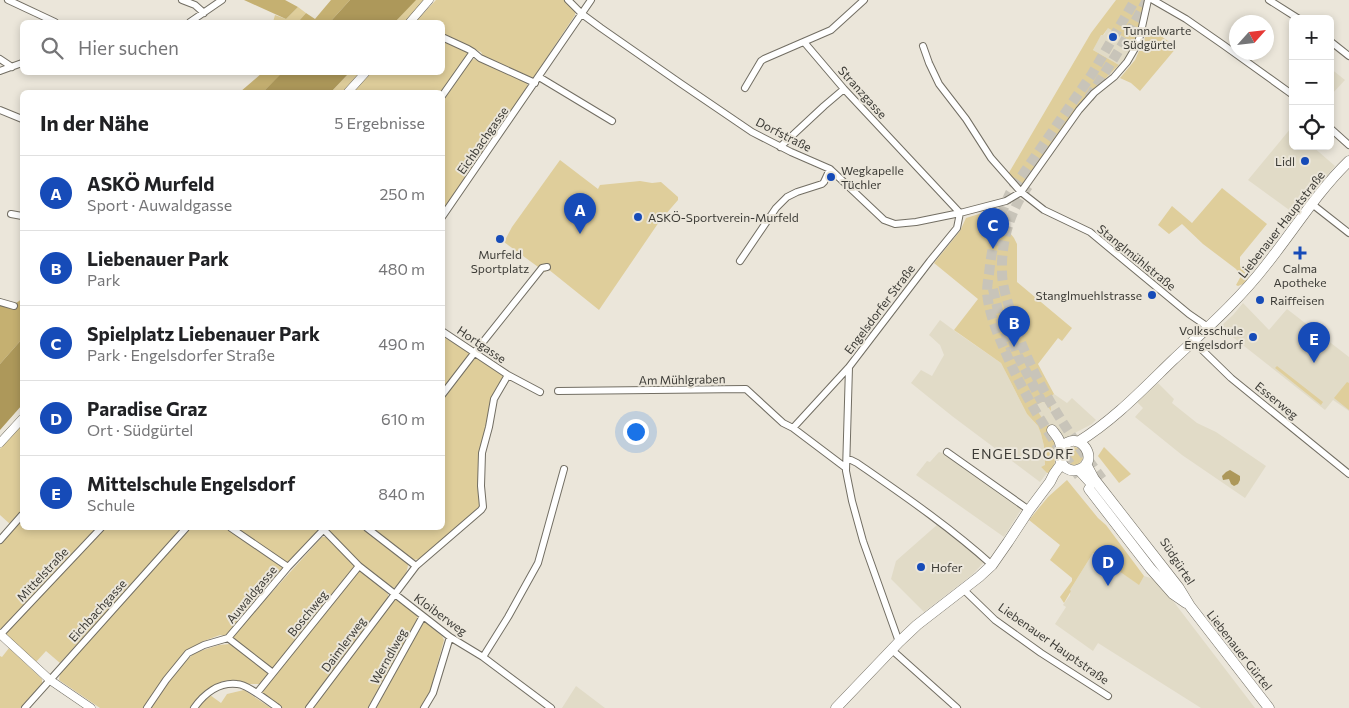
<!DOCTYPE html>
<html lang="de">
<meta charset="utf-8">
<style>
body{margin:0;font-family:Commissioner,sans-serif;background:#f2f2f2;color:#202124}
.controls{position:absolute;right:15px;top:15px;display:grid;overflow:hidden;border-radius:8px;box-shadow:0 2px 8px #0003}
.controls button{width:45px;height:45px;display:grid;place-items:center;padding:0;border:0;border-bottom:1px solid #e0e0e0;background:#fff;color:#202124;font:25px sans-serif}
.compass{position:absolute;left:1229px;top:15px;width:45px;height:45px;border-radius:50%;background:#fff;box-shadow:0 2px 8px #0003;rotate:63deg}
.you{position:absolute;left:635px;top:431px;width:18px;height:18px;margin:-12px;border:4px solid #fff;border-radius:50%;background:#1a73e8;box-shadow:0 0 0 8px #1a73e833}
.badge{display:grid;place-items:center;width:32px;height:32px;border-radius:50%;background:#164bb8;color:#fff;font-size:16px;font-weight:700}
.pin{position:absolute;translate:-50% -41px;filter:drop-shadow(0 1px 2px #0008)}
.pin::after{content:'';position:absolute;top:26px;width:18px;height:15px;background:inherit;clip-path:polygon(0 0,100% 0,50% 100%)}
.list{margin:0;padding:0;list-style:none}
h2{display:flex;justify-content:space-between;align-items:center;height:65px;margin:0;padding:0 20px;font-size:21px}
h2 small{font-size:16px;font-weight:400;color:#757577}
.list li{display:grid;grid-template-columns:32px 1fr auto;gap:15px;align-items:center;box-sizing:border-box;height:75px;padding:0 20px;border-top:1px solid #e0e0e0}
.list b{display:block;font-size:19px;white-space:nowrap}
.list p{margin:0;font-size:16px;white-space:nowrap;color:#757577}
.list em{font-size:16px;font-style:normal;color:#757577}
.icon{flex:none;width:28px;height:28px;fill:none;stroke:currentColor;stroke-width:2;stroke-linecap:round;stroke-linejoin:round}
.map{position:relative;flex:none;width:1349px;height:708px;overflow:hidden}
.search{position:absolute;background:#fff;box-shadow:0 2px 8px #0003;left:20px;top:20px;width:425px;height:55px;display:flex;align-items:center;gap:12px;box-sizing:border-box;padding:0 18px;border-radius:8px;color:#757577;font-size:19px}
.panel{position:absolute;background:#fff;box-shadow:0 2px 8px #0003;left:20px;top:90px;width:425px;height:440px;border-radius:8px}
.map>svg:first-child{display:block}
</style>
<div class="map">
<svg width="1349" height="708" viewBox="0 0 1349 708">
<rect width="100%" height="100%" fill="#ebe6da"/>
<!-- built -->
<path fill="#e1dbc7" d="M1108,27L1134,43L1125,60L1119,65L1093,50L1101,34L1104,35Z
M1330,68L1345,80L1330,96Z
M1291,128L1293,130V146H1312L1335,166L1299,211L1292,212L1248,180Z
M1243,303L1269,330L1287,309L1349,357V411L1333,400L1325,410L1220,327L1233,315Z
M940,320L959,334L1001,363L1027,414L1038,426L1041,434L1044,446L1045,466L1041,467L1047,473L1040,482L952,416L911,383L921,370L932,376L944,355L940,345L929,335Z
M1158,383L1174,399L1172,403L1197,423L1216,432L1266,466L1245,498L1182,455L1135,417L1143,408L1137,402Z
M1054,394L1067,403L1072,398L1096,420L1092,424L1069,436L1057,445L1034,406Z
M939,452L946,454L1022,508L1004,537L916,475L927,461L930,462Z
M938,524L985,561L973,574L959,585L924,612L891,579L896,561Z
M1093,553L1138,584L1144,576L1157,580L1255,708H1201L1098,643L1093,651L1055,624L1066,607L1063,605L1070,595V590Z
M576,686L605,708H562Z"/>
<!-- green -->
<path fill="#dfce9b" d="M415,0H427L407,22H395Z
M436,0H564L575,12V15L534,77L530,78L484,58L481,52L443,35L442,22H418V19Z
M1116,0H1144L1137,35L1134,43L1108,28L1103,35H1101L1093,50L1119,65L1081,103L1022,184L1016,187L1007,176L1091,33Z
M298,7L306,13L298,22H273L275,15L286,19Z
M1149,28L1177,47L1140,91L1131,83L1120,78L1135,60Z
M443,39L467,51L468,54L442,92H351L369,73L442,72Z
M474,59L527,83L528,87L443,210V101L471,60Z
M349,73H362L343,92H331Z
M560,160L598,189L600,185L640,181L652,183L661,182L678,197V200L659,222L599,310L548,269L545,272L504,242L512,227Z
M1222,188L1267,224L1240,257V266L1249,277L1243,284L1238,286L1236,285L1241,276L1236,269L1203,244L1182,224L1169,234L1158,225L1172,206L1192,223Z
M992,210L1014,238L1017,244V282L1072,328L1062,341L1058,338L1038,364L1054,394L1050,397L1051,411L1044,401L1034,406L1057,440C1057,446 1055,465 1053,471L1047,473L1041,467L1045,465L1044,446L1041,434L1038,426L1027,414L1001,363L954,330L978,299L934,263L960,231L966,218Z
M442,336L469,352V356L442,390Z
M475,355L503,374L504,377L480,453L478,475L480,504L479,509L420,559L412,560L370,528H442L443,398Z
M1277,366L1323,402L1321,405L1275,368Z
M1347,382L1349,383V410L1334,398Z
M22,425V510L10,524L0,515V449Z
M1065 456a9 9 0 1 1 18 0a9 9 0 1 1-18 0Z
M1104,447L1131,474L1119,483L1098,456Z
M1067,480L1098,518L1106,525L1144,576L1139,585L1093,553L1070,590L1071,591L1064,603L1060,597L1072,581V578L1050,560L1060,545L1029,520L1048,497Z
M22,518V528H97L3,628L0,629V542Z
M104,528H182L60,663L46,651L36,662L6,635L7,631Z
M190,528H225L283,567L284,570L225,636L220,635L204,641L187,652L145,708H100L59,680L60,673Z
M236,528H323L291,563L286,562Z
M330,528H361L408,564C408,573 400,585 392,589L360,563L330,534L328,530Z
M322,537H326L355,565V569L275,667L271,668L233,640V635Z
M361,571L388,594V598L307,708H282L263,695L262,689L358,572Z
M397,599L417,616L418,620L370,708H311L392,600Z
M422,621H424L442,636L444,640L430,692L421,708H375Z
M230,644L267,672L269,676L262,684C257,684 252,684 247,684C243,683 239,681 235,680C216,679 200,693 190,708H151L170,678L194,653L219,645Z
M9,648L42,679V684L20,708H0V656L2,657Z
M244,690L271,708H198L210,695L221,703L227,694Z"/>
<!-- forest -->
<path fill="#c5b071" d="M244,0H285L298,7L286,19Z
M331,0H350L330,22H298L306,13L315,19Z
M262,73H283L263,92H240Z
M22,299V339L0,364V303L10,307Z"/>
<!-- water -->
<path fill="#ad985a" d="M350,0H416L395,22H330Z
M283,72H349V73L331,92H263Z
M22,339V405L0,430V364Z
M1230,470L1240,476V480L1238,484L1234,486L1231,484L1229,479L1223,480L1222,476L1226,472Z"/>
<g fill="none" stroke-linecap="round" stroke-linejoin="round">
<!-- primary-tunnel -->
<path stroke="#c8c4b9" stroke-width="10" stroke-dasharray="10 5" stroke-linecap="butt" d="M1089,98L1124,42L1147,0
M1028,186C1010,211 1001,241 1002,272C1002,285 1007,300 1011,313C1029,375 1064,427 1102,479
M993,289L999,315L1011,349
M1013,341L1018,356L1042,402
M1079,476C1050,437 1024,396 1005,351C997,333 989,313 987,293C987,287 988,280 989,274C992,245 998,219 1010,193L1092,74L1135,0"/>
<defs>
<path id="minor" d="M8,0L55,22
M182,0L195,5L204,13
M568,0L582,14L601,28L680,83L752,132L791,152L830,169L884,220L895,224L916,222L960,213L1006,201L1021,192L1079,110L1094,93L1114,77L1127,62L1137,45L1140,36L1148,0
M1153,0L1186,19L1222,44L1293,95
M1269,0L1299,19
M190,22L222,0
M442,37L468,49L473,52L442,96
M1330,41L1349,56
M804,42L844,89L960,213
M923,46L929,63L939,84L966,119L991,158L1021,192L1044,210L1090,232L1189,314L1208,327
M473,52L480,58L535,83
M0,59L12,67
M0,71L22,63
M539,77L612,121
M745,88L761,61L764,59L831,30L864,0
M0,110L22,119
M1330,128L1349,145
M780,147L824,106L844,89
M1312,204L1349,233
M11,214L22,216
M442,217L591,0
M740,261L776,208L787,197L797,192L822,184L824,182L830,169
M0,302L14,306
M442,331L508,375
M1193,341L1231,378L1349,474
M558,391L746,389L783,423L793,428L846,468
M442,395L475,352L542,268L547,267
M793,428L849,367
M947,452L1029,510
M847,460H851L857,463C903,495 950,527 992,565
M231,528L288,567
M367,528L416,566
M324,530L359,566L450,637L483,657L551,708
M0,540L22,515
M963,589L995,620L1041,653L1108,696
M0,635L101,528
M228,638L273,673
M899,642L863,541L852,501L846,471L849,367L930,261L957,228L960,213
M892,650L957,708
M483,657L508,617L538,563L564,469
M257,693L359,566
M25,708L186,528
M147,708L166,680L188,653L204,645L228,638L288,567L325,528
M194,708C204,694 219,682 237,684C247,684 269,702 278,708
M309,708L416,566L481,510L483,507L481,486L482,453L489,427L494,399L508,375L540,392
M372,708L423,616
M424,708L433,693L450,637"/>
<path id="tertiary" d="M410,22L429,0
M348,92L366,72
M0,443L22,419
M0,634L50,680L91,708"/>
<path id="primary" d="M1052,430C1055,434 1059,438 1060,443C1063,452 1056,461 1066,468C1069,470 1073,471 1077,470C1103,464 1079,424 1061,449
M1078,442C1114,420 1143,389 1173,360C1205,330 1239,300 1266,265C1294,230 1317,192 1349,161
M1086,464L1094,479L1179,588L1190,606L1269,708
M1079,470L1091,483
M1089,489L1150,568L1173,594L1186,603
M836,708L899,642L917,625L979,577L992,565L1008,542L1029,510L1050,482L1054,474L1062,463"/>
</defs>
<!-- minor casing -->
<use href="#minor" stroke="#726e63" stroke-width="8"/>
<!-- tertiary casing -->
<use href="#tertiary" stroke="#726e63" stroke-width="9"/>
<!-- primary casing -->
<use href="#primary" stroke="#726e63" stroke-width="11"/>
<!-- minor -->
<use href="#minor" stroke="#fff" stroke-width="6"/>
<!-- tertiary -->
<use href="#tertiary" stroke="#fff" stroke-width="8"/>
<!-- primary -->
<use href="#primary" stroke="#fff" stroke-width="10"/>
</g>
<!-- markers -->
<g fill="#164bb8" stroke="#ebe6da" stroke-width="2">
<circle cx="1113" cy="37" r="5"/>
<circle cx="1305" cy="161" r="5"/>
<circle cx="831" cy="177" r="5"/>
<circle cx="638" cy="217" r="5"/>
<circle cx="500" cy="239" r="5"/>
<path d="M1297.5 245.5h5v5h5v5h-5v5h-5v-5h-5v-5h5z"/>
<circle cx="1152" cy="295" r="5"/>
<circle cx="1260" cy="300" r="5"/>
<circle cx="1253" cy="337" r="5"/>
<circle cx="921" cy="567" r="5"/>
</g>
<g text-anchor="middle" dominant-baseline="central" stroke-width="4" stroke-linejoin="round" paint-order="stroke">
<!-- poi labels -->
<g font-size="12" fill="#3c3b36" stroke="#ebe6da" text-anchor="start">
<text x="1123" y="30">Tunnelwarte<tspan x="1123" dy="14">Südgürtel</tspan></text>
<text x="1295" y="161" text-anchor="end">Lidl</text>
<text x="841" y="170">Wegkapelle<tspan x="841" dy="14">Tüchler</tspan></text>
<text x="648" y="217">ASKÖ-Sportverein-Murfeld</text>
<text x="500" y="254" text-anchor="middle">Murfeld<tspan x="500" dy="14">Sportplatz</tspan></text>
<text x="1300" y="268" text-anchor="middle">Calma<tspan x="1300" dy="14">Apotheke</tspan></text>
<text x="1142" y="295" text-anchor="end">Stanglmuehlstrasse</text>
<text x="1270" y="300">Raiffeisen</text>
<text x="1243" y="330" text-anchor="end">Volksschule<tspan x="1243" dy="14">Engelsdorf</tspan></text>
<text x="931" y="567">Hofer</text>
</g>
<!-- street labels -->
<g font-size="12" fill="#3c3b36" stroke="#ebe6da">
<text transform="translate(863 92) rotate(48)">Stranzgasse</text>
<text transform="translate(784 134) rotate(27)">Dorfstraße</text>
<text transform="translate(482 140) rotate(-55)">Eichbachgasse</text>
<text transform="translate(1281 224) rotate(-52)">Liebenauer Hauptstraße</text>
<text transform="translate(1137 257) rotate(39)">Stanglmühlstraße</text>
<text transform="translate(879 309) rotate(-53)">Engelsdorfer Straße</text>
<text transform="translate(482 344) rotate(34)">Hortgasse</text>
<text transform="translate(682 379) rotate(-1)">Am Mühlgraben</text>
<text transform="translate(1277 400) rotate(39)">Esserweg</text>
<text transform="translate(1178 561) rotate(57)">Südgürtel</text>
<text transform="translate(42 574) rotate(-47)">Mittelstraße</text>
<text transform="translate(251 594) rotate(-50)">Auwaldgasse</text>
<text transform="translate(97 610) rotate(-48)">Eichbachgasse</text>
<text transform="translate(307 613) rotate(-51)">Boschweg</text>
<text transform="translate(441 614) rotate(36)">Kloiberweg</text>
<text transform="translate(1054 643) rotate(35)">Liebenauer Hauptstraße</text>
<text transform="translate(343 644) rotate(-53)">Daimlerweg</text>
<text transform="translate(1240 650) rotate(52)">Liebenauer Gürtel</text>
<text transform="translate(388 656) rotate(-61)">Werndlweg</text>
</g>
<!-- neighbourhood labels -->
<g font-size="14" letter-spacing="1" fill="#3c3b36" stroke="#ebe6da">
<text x="1023" y="453">ENGELSDORF</text>
</g>
</g>
</svg>
<div class="controls">
<button>+</button>
<button>−</button>
<button><svg class="icon" aria-label="locate" viewBox="0 0 24 24"><circle cx="12" cy="12" r="6"/><path d="M12 2v4M12 18v4M2 12h4M18 12h4"/></svg></button>
</div>
<svg class="compass" viewBox="-18 -18 36 36"><path d="M0-13l5 13h-10z" fill="#e53935"/><path d="M0 13l5-13h-10z" fill="#757577"/></svg>
<div class="you"></div>
<div class="pin badge" style="left:580px;top:234px">A</div>
<div class="pin badge" style="left:1014px;top:347px">B</div>
<div class="pin badge" style="left:993px;top:249px">C</div>
<div class="pin badge" style="left:1108px;top:586px">D</div>
<div class="pin badge" style="left:1314px;top:363px">E</div>
<div class="search"><svg class="icon" aria-label="search" viewBox="0 0 24 24"><circle cx="10" cy="10" r="6"/><path d="M15 15l6 6"/></svg>Hier suchen</div>
<section class="panel">
<h2>In der Nähe<small>5 Ergebnisse</small></h2>
<ul class="list">
<li><span class="badge">A</span><div><b>ASKÖ Murfeld</b><p>Sport · Auwaldgasse</p></div><em>250 m</em></li>
<li><span class="badge">B</span><div><b>Liebenauer Park</b><p>Park</p></div><em>480 m</em></li>
<li><span class="badge">C</span><div><b>Spielplatz Liebenauer Park</b><p>Park · Engelsdorfer Straße</p></div><em>490 m</em></li>
<li><span class="badge">D</span><div><b>Paradise Graz</b><p>Ort · Südgürtel</p></div><em>610 m</em></li>
<li><span class="badge">E</span><div><b>Mittelschule Engelsdorf</b><p>Schule</p></div><em>840 m</em></li>
</ul>
</section>
</div>
